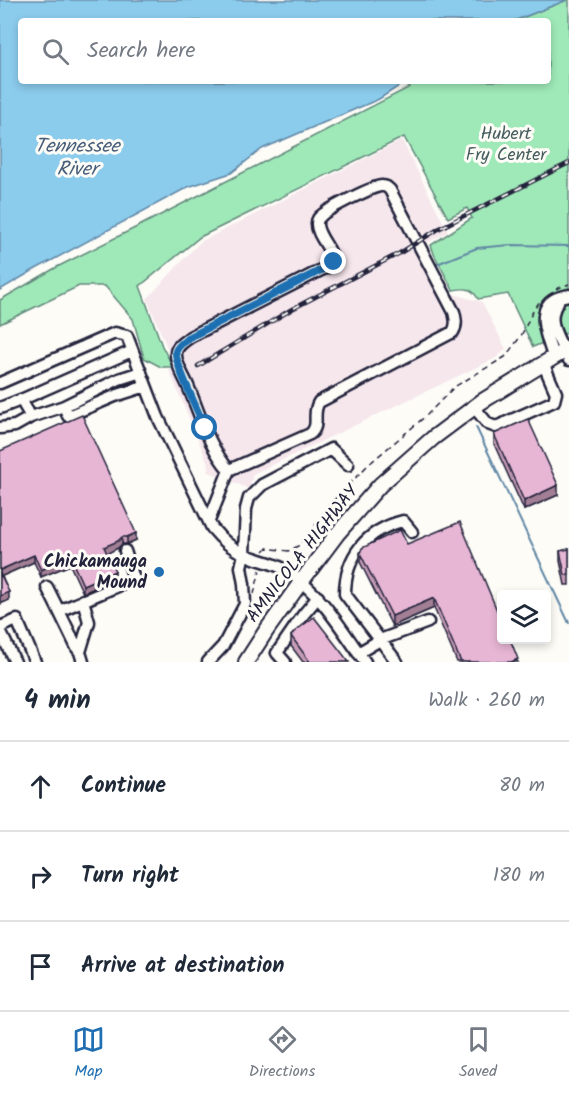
<!DOCTYPE html>
<meta charset="utf-8">
<style>
body{margin:0;font-family:Kalam,sans-serif;background:#f6f6f7;color:#1f2937}
.controls{position:absolute;right:18px;bottom:18px;display:grid;overflow:hidden;border-radius:6px;box-shadow:0 3px 9px #0003}
.controls button{width:54px;height:54px;display:grid;place-items:center;padding:0;border:0;border-bottom:2px solid #e0e1e3;background:#fff;color:#1f2937;font:30px sans-serif}
.stop{position:absolute;width:18px;height:18px;margin:-14px;border:4px solid #1f6fb2;border-radius:50%;background:#fff}
.stop.end{background:#1f6fb2;border-color:#fff;box-shadow:0 2px 6px #0008}
.list{margin:0;padding:0;list-style:none}
h2{display:flex;justify-content:space-between;align-items:center;height:78px;margin:0;padding:0 24px;font-size:26px}
h2 small{font-size:20px;font-weight:400;color:#747a83}
.list li{display:grid;grid-template-columns:39px 1fr auto;gap:18px;align-items:center;box-sizing:border-box;height:90px;padding:0 24px;border-top:2px solid #e0e1e3}
.list b{display:block;font-size:22px;white-space:nowrap}
.list em{font-size:20px;font-style:normal;color:#747a83}
.icon{flex:none;width:33px;height:33px;fill:none;stroke:currentColor;stroke-width:2;stroke-linecap:round;stroke-linejoin:round}
.map{position:relative;flex:none;width:569px;height:662px;overflow:hidden}
.search{position:absolute;background:#fff;box-shadow:0 3px 9px #0003;left:18px;right:18px;top:18px;height:66px;display:flex;align-items:center;gap:15px;box-sizing:border-box;padding:0 21px;border-radius:6px;color:#747a83;font-size:22px}
.sheet{height:348px;background:#fff}
nav{display:flex;justify-content:space-around;align-items:center;box-sizing:border-box;height:84px;border-top:2px solid #e0e1e3;background:#fff;font-size:16px;color:#747a83}
nav a{display:grid;justify-items:center;gap:3px}
nav .on{color:#1f6fb2}
.map>svg:first-child{display:block}
</style>
<div class="map">
<svg width="569" height="662" viewBox="0 0 569 662">
<rect width="100%" height="100%" fill="#fdfcf7"/>
<filter id="ink" filterUnits="userSpaceOnUse"><feTurbulence type="fractalNoise" baseFrequency=".0167" numOctaves="2"/><feDisplacementMap in="SourceGraphic" scale="12" xChannelSelector="R" yChannelSelector="G"/><feConvolveMatrix kernelMatrix="1 2 1 2 8 2 1 2 1" color-interpolation-filters="sRGB"/></filter>
<g filter="url(#ink)">
<!-- built -->
<path fill="#f6e7ed" d="M402,140L448,232L425,244L450,293L482,302L506,349L496,358L253,474L249,489L207,471L209,466L169,370L175,367L147,299L200,242Z"/>
<!-- green -->
<path fill="#9fe9b8" stroke="#60867a" stroke-width="1.5" d="M567,0H569V332L533,347L508,294L478,299C472,287 465,288 453,290L434,254L431,245L472,218L467,208L448,218L404,137L200,237L140,286L162,346L173,367H161L144,358L133,319L105,286H79L0,324V300L57,267L141,225L410,87L407,81H548V21H514Z"/>
<!-- water -->
<path fill="#8bcbec" stroke="#6187a5" stroke-width="1.5" d="M0,0H567L514,21H21V81H407L379,99L262,149L231,173L188,187L34,270L0,290Z"/>
<g fill="none" stroke-linecap="round" stroke-linejoin="round">
<!-- stream -->
<path stroke="#6187a5" stroke-width="2" d="M437,264L477,248L510,245L569,246
M476,427L569,623"/>
<defs>
<path id="minor" d="M558,302C544,321 560,341 569,360
M132,351L23,399L24,405L31,417L64,406L68,416L115,396L146,386
M553,356C548,340 534,310 555,299C559,297 565,296 569,295
M0,383L115,333L127,336L158,417L212,528C221,539 231,548 244,554C258,561 275,562 287,571C321,593 342,630 365,662
M64,406L119,379L141,372
M474,407L488,424L496,427L554,401L556,393L543,363
M0,408L23,399
M0,428L15,426L31,417
M209,521L229,470L310,434C321,425 311,414 319,402L453,332C457,325 456,320 454,312L390,190C387,187 386,186 382,186C375,185 328,209 322,215C319,217 317,220 317,223C316,235 332,249 334,262L331,265L190,337C184,342 175,346 176,355C176,365 184,376 188,386C200,414 208,446 229,470
M47,587L59,611
M0,627L17,620L35,662
M0,631L15,662
M80,652L89,622L83,600
M358,653L380,640L428,622
M83,662L80,652L77,648L59,611L134,579L125,551
M208,662L223,646L245,604L244,584L241,567L244,554L246,509L249,498L262,485L331,449L348,465
M285,662L277,653L303,615L318,597
M397,662L345,594C345,556 367,530 403,521L412,532"/>
<path id="major" d="M246,662L266,631L301,582L337,534L380,485L433,438L481,402L569,348"/>
</defs>
<!-- minor casing -->
<use href="#minor" stroke="#22223b" stroke-width="15"/>
<!-- major casing -->
<use href="#major" stroke="#22223b" stroke-width="18"/>
<!-- path -->
<path stroke="#22223b" stroke-width="1.5" stroke-dasharray="6 4.5" stroke-linecap="butt" d="M556,289L569,284
M264,551L267,548L288,551L298,546L314,527L328,506L369,464L427,415L454,387L505,357L521,336L533,311L540,301
M254,594L260,570"/>
<!-- minor -->
<use href="#minor" stroke="#fdfcf7" stroke-width="10"/>
<!-- major -->
<use href="#major" stroke="#fdfcf7" stroke-width="14"/>
<defs>
<path id="rail" d="M198,366L292,309L400,253L440,228L569,163"/>
</defs>
<!-- rail casing -->
<use href="#rail" stroke="#22223b" stroke-width="4.5"/>
<!-- rail -->
<use href="#rail" stroke="#fdfcf7" stroke-width="2" stroke-dasharray="7" stroke-linecap="butt"/>
</g>
<!-- wall -->
<path fill="#c79db7" stroke="#22223b" stroke-width="1.5" d="M494,434L558,495L524,510L494,444Z
M0,451L136,540L127,544H122L118,548L107,553L115,579L83,593L70,565L41,577L34,562L2,576L9,600L0,604Z
M407,544L518,662H457L434,608L392,626L360,562V553Z
M569,549V585H565L560,561V551Z
M291,636L349,662H303L291,646Z"/>
<!-- shaded-wall -->
<path fill="#a27f95" stroke="#22223b" stroke-width="1.5" d="M558,485V495L524,510V501Z
M136,533V540L127,544V537Z
M122,537V544L118,548L104,555V547Z
M34,555V562L0,577V570Z
M70,557V565L41,577V570Z
M115,571V579L83,593V585Z
M9,592V600L0,604V596Z
M434,598V608L392,626V616Z"/>
<!-- building -->
<path fill="#e7b6d5" stroke="#22223b" stroke-width="1.5" d="M82,415L136,533L127,537H122L118,541L104,547L115,571L83,585L70,557L41,570L34,555L0,570V451Z
M528,419L558,485L524,501L494,434Z
M460,522L501,620V639H510L518,659L511,662H461L434,598L392,616L360,553L362,548L400,530L407,544Z
M569,549V575H565L560,551Z
M0,573L9,592L0,596Z
M314,617L349,662H310L291,636L294,632Z"/>
</g>
<g fill="none" stroke-linecap="round" stroke-linejoin="round" filter="url(#ink)">
<!-- route -->
<path stroke="#1f6fb2" stroke-width="8" d="M205,428C200,416 173,359 176,351C178,345 185,341 190,337L331,265L334,262"/>
</g>
<!-- markers -->
<circle fill="#1f6fb2" stroke="#fdfcf7" stroke-width="2" cx="159" cy="572" r="6"/>
<g text-anchor="middle" dominant-baseline="central" stroke-width="6" stroke-linejoin="round" paint-order="stroke">
<!-- park labels -->
<g font-size="18" fill="#485e60" stroke="#fdfcf7">
<text x="506" y="134">Hubert<tspan x="506" dy="21">Fry Center</tspan></text>
</g>
<!-- street labels -->
<g font-size="18" fill="#22223b" stroke="#fdfcf7">
<text transform="translate(303 554) rotate(-52)">AMNICOLA HIGHWAY</text>
</g>
<!-- poi labels -->
<g font-size="18" font-weight="bold" fill="#22223b" stroke="#fdfcf7" text-anchor="end">
<text x="147" y="562">Chickamauga<tspan x="147" dy="21">Mound</tspan></text>
</g>
<!-- water labels -->
<g font-size="20" font-style="italic" fill="#475d79" stroke="#fdfcf7">
<text x="77" y="147">Tennessee<tspan x="77" dy="23">River</tspan></text>
</g>
</g>
</svg>
<div class="controls">
<button><svg class="icon" aria-label="layers" viewBox="0 0 24 24"><path d="M12 4l9 5-9 5-9-5zM3 14l9 5 9-5"/></svg></button>
</div>
<div class="stop" style="left:205px;top:428px"></div>
<div class="stop end" style="left:334px;top:262px"></div>
<div class="search"><svg class="icon" aria-label="search" viewBox="0 0 24 24"><circle cx="10" cy="10" r="6"/><path d="M15 15l6 6"/></svg>Search here</div>
</div>
<section class="sheet">
<h2>4 min<small>Walk · 260 m</small></h2>
<ul class="list">
<li><svg class="icon" aria-label="ahead" viewBox="0 0 24 24"><path d="M12 20V5M6 11l6-6 6 6"/></svg><div><b>Continue</b></div><em>80 m</em></li>
<li><svg class="icon" aria-label="right" viewBox="0 0 24 24"><path d="M7 20v-9h11M14 6l5 5-5 5"/></svg><div><b>Turn right</b></div><em>180 m</em></li>
<li><svg class="icon" aria-label="arrive" viewBox="0 0 24 24"><path d="M6 21V4h12l-3 4 3 4H6"/></svg><div><b>Arrive at destination</b></div></li>
</ul>
</section>
<nav>
<a class="on"><svg class="icon" aria-label="map" viewBox="0 0 24 24"><path d="M3 6l6-2 6 2 6-2v14l-6 2-6-2-6 2zM9 4v14M15 6v14"/></svg>Map</a>
<a><svg class="icon" aria-label="directions" viewBox="0 0 24 24"><path d="M12 3l9 9-9 9-9-9zM9 14v-3h6M13 9l2 2-2 2"/></svg>Directions</a>
<a><svg class="icon" aria-label="saved" viewBox="0 0 24 24"><path d="M7 4h10v16l-5-4-5 4z"/></svg>Saved</a>
</nav>
